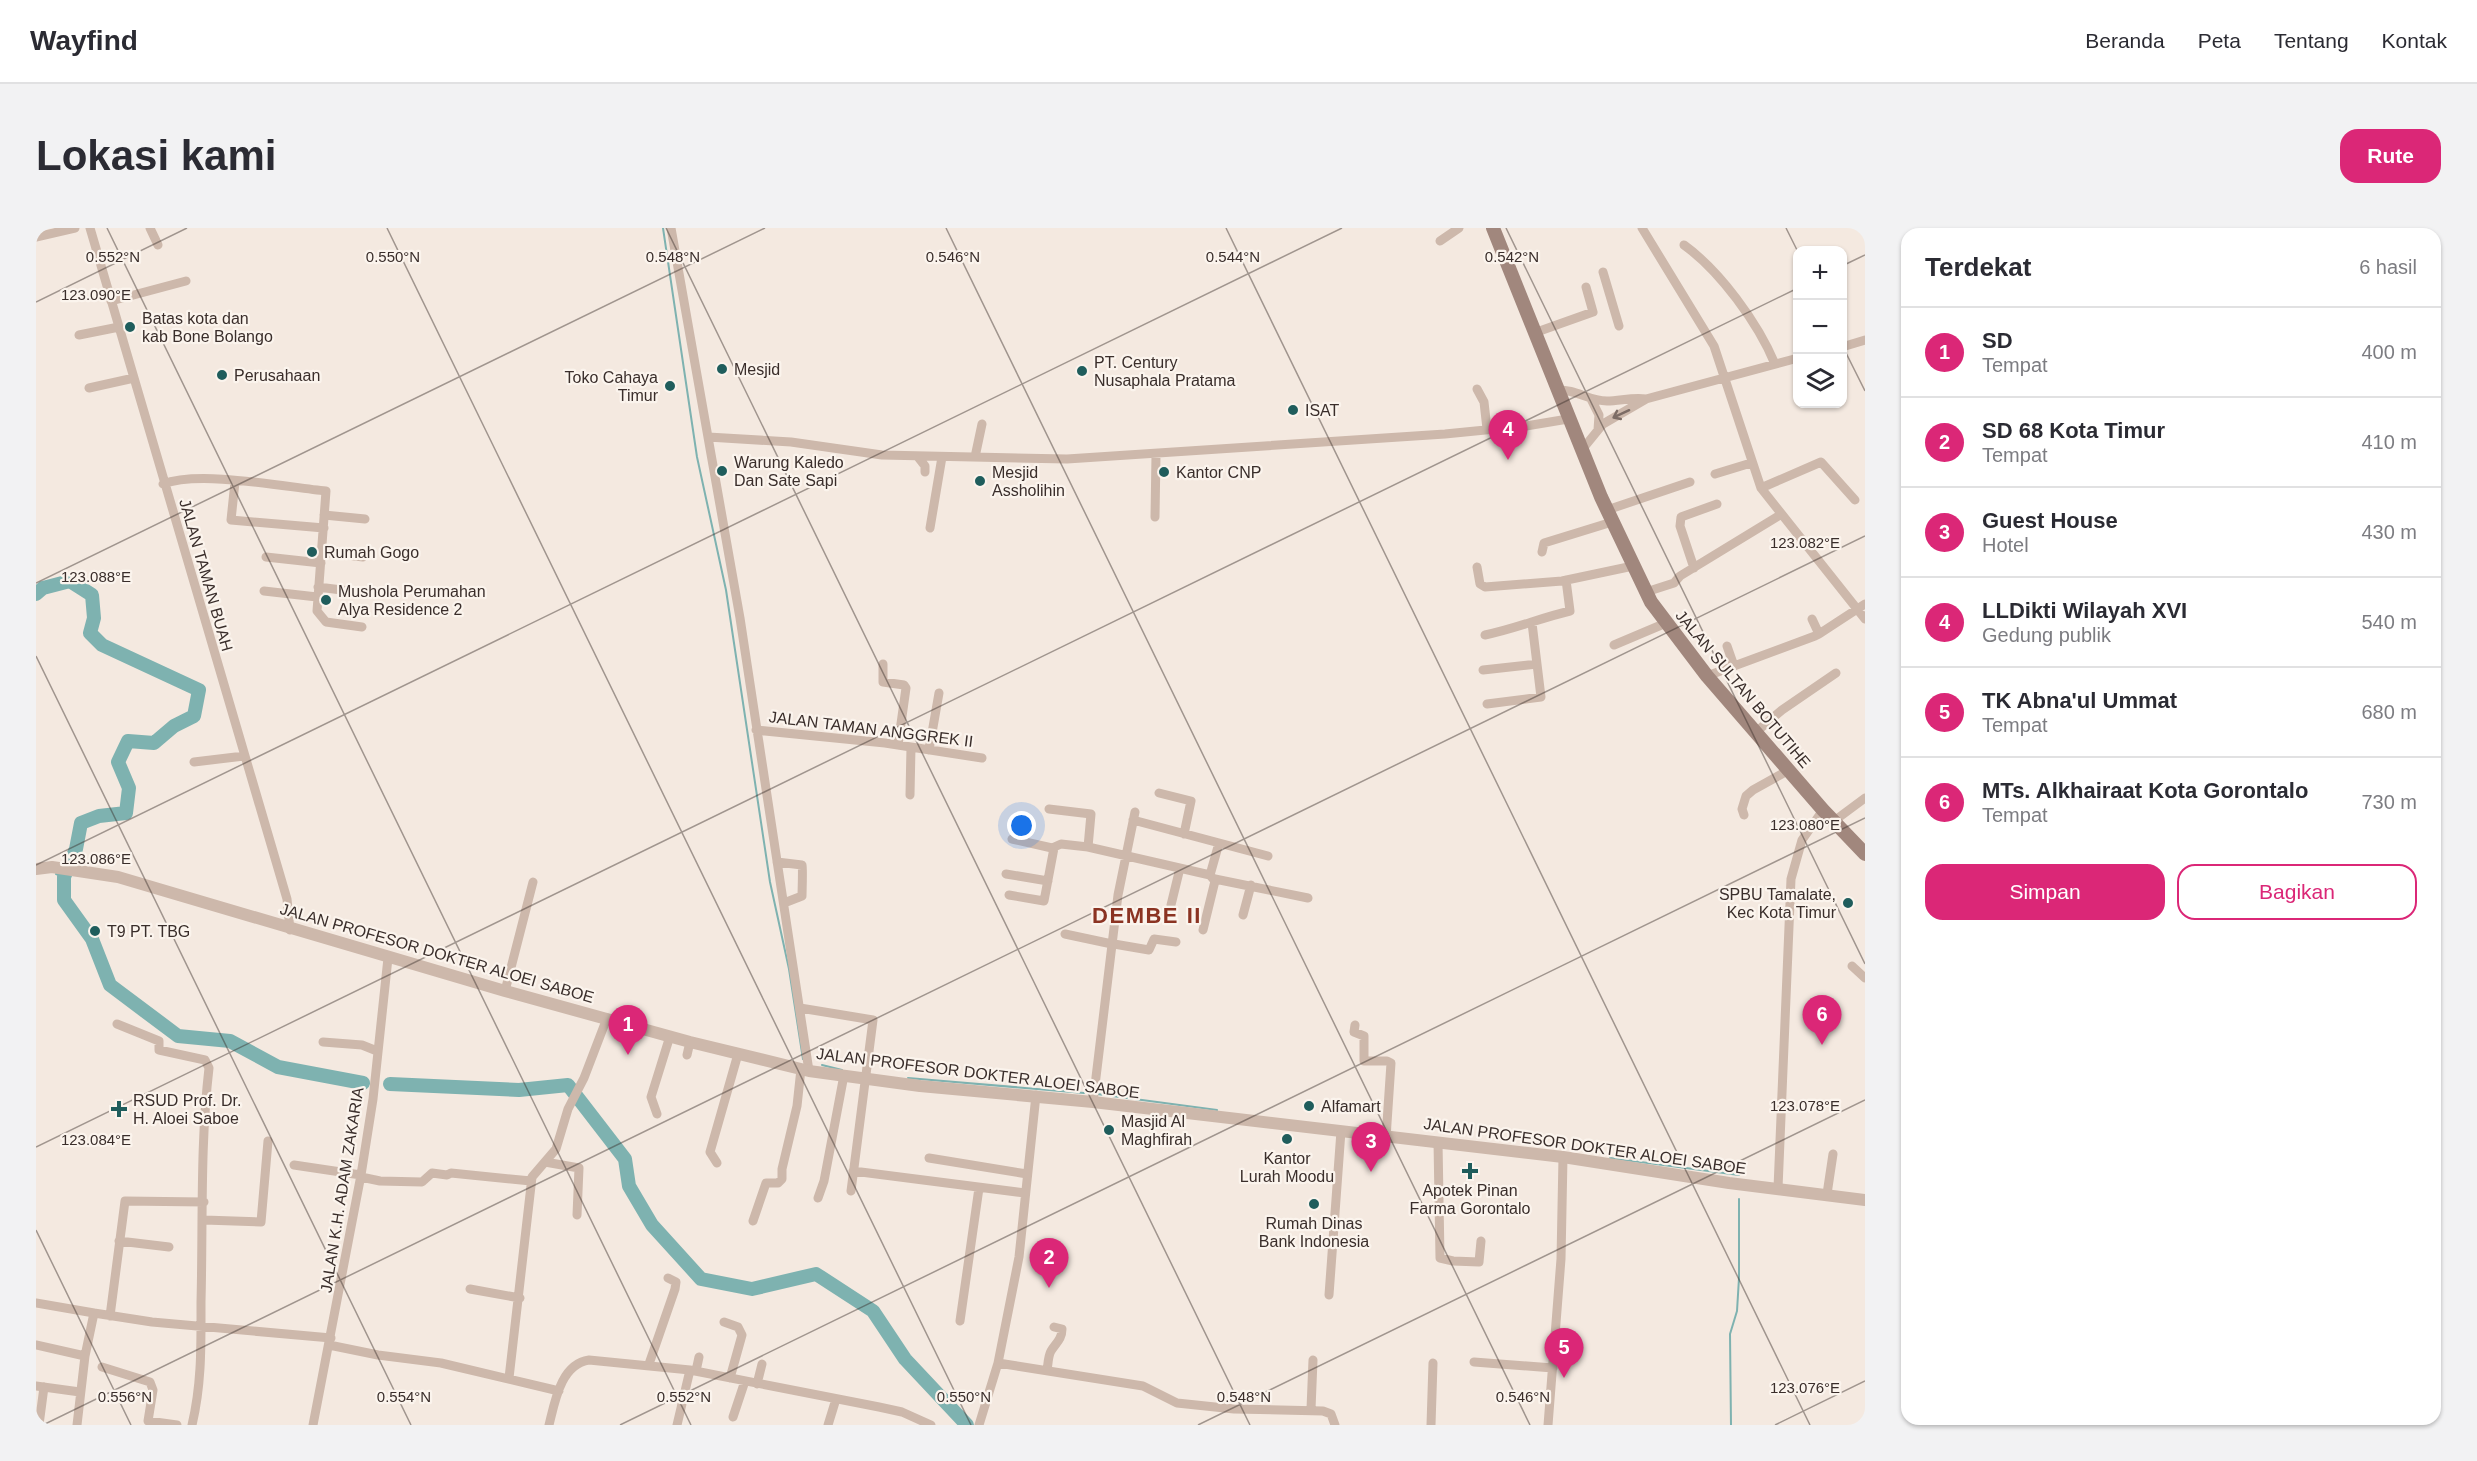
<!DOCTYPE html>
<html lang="id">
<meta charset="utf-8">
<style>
body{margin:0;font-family:Helvetica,sans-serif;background:#f2f2f3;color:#2b2b33}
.controls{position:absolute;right:18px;top:18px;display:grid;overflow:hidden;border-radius:12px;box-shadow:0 2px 4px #0004}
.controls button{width:54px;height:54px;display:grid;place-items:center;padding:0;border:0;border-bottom:2px solid #e1e1e2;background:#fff;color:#2b2b33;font:30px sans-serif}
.you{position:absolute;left:986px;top:598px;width:21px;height:21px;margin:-15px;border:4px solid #fff;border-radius:50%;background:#1a73e8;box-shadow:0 0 0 9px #1a73e833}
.badge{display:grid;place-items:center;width:39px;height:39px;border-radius:50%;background:#db2777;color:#fff;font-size:20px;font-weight:700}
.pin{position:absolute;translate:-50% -50px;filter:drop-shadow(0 2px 3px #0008)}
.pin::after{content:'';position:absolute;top:32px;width:21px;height:18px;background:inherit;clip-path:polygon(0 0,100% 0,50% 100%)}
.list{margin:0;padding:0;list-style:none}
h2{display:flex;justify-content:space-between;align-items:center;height:78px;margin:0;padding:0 24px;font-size:26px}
h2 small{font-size:20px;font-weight:400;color:#7c7c81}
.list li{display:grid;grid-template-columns:39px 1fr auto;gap:18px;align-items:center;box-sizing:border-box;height:90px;padding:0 24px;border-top:2px solid #e1e1e2}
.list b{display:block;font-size:22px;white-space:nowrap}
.list p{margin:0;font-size:20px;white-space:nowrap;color:#7c7c81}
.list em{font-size:20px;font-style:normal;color:#7c7c81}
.actions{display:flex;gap:12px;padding:18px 24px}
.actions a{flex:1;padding:14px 0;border:2px solid #db2777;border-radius:18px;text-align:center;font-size:21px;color:#db2777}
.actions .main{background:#db2777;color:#fff}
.icon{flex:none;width:33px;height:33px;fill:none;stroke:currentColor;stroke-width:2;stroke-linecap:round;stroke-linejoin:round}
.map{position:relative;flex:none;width:1829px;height:1197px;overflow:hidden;border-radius:18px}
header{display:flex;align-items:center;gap:36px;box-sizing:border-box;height:84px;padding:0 30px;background:#fff;border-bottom:2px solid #e1e1e2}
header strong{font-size:28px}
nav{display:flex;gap:33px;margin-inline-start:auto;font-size:21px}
.intro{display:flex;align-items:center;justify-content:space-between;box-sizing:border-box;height:144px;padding:0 36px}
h1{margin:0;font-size:42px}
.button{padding:15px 27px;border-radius:18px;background:#db2777;color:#fff;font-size:21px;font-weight:700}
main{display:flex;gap:36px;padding:0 36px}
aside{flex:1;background:#fff;border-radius:18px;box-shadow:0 2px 4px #0004}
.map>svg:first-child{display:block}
</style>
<header>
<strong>Wayfind</strong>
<nav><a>Beranda</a><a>Peta</a><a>Tentang</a><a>Kontak</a></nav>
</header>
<div class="intro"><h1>Lokasi kami</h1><a class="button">Rute</a></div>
<main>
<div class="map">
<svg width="1829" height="1197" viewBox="0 0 1829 1197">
<rect width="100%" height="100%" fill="#f4e9e0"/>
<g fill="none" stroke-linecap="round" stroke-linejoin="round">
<!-- stream -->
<path stroke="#7eb2b0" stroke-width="2" d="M627,0L661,229L690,362L734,654L753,741L767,831
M20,646L28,649
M786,837L806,842
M872,850L1048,865
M1061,866L1181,882
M1574,930L1703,947
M1695,1197L1694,1106L1701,1083L1703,1050V971"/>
<!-- river -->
<path stroke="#7eb2b0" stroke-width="14" d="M0,366L7,360L34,353L56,367L58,390L54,405L66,417L163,462L158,488L138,498L118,515L92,513L82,534L93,560L90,585L63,588L45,595L40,621L28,649V672L56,711L74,757L142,808L194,813L242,839L327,855
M354,856L483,862L532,857L589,931L593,958L616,997L665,1051L716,1061L780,1046L837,1083L869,1131L931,1197"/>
<!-- minor -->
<path stroke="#cdb8ab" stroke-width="9" d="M54,0L251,671L254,702
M114,0L122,17
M635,0L704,390L773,843
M1606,0L1678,118L1725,260L1829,391
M0,9L39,0
M1404,13L1423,0
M1648,17C1684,43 1722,95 1739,136
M1567,44L1583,98
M75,73L150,53
M1498,105L1557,84L1550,59
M43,107L83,99
M1806,119L1829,112
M53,160L98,150
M1441,161L1448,174L1451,201
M1520,162C1541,161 1552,173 1571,173C1584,173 1596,169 1610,171L1762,130
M1555,171L1563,187L1562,202
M672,209L755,214L846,227L1031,231L1409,206L1490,198L1532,191
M1545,223L1567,196L1610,171
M882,229L889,238V244
M939,229L946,196
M1679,246L1715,235
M199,254L195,292L288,300
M127,256C164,242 249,259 290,263L281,383L290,394L326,399
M1725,260L1785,234L1819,272
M1571,282L1654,254
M288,287L329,291
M1119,289L1120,227
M894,300L906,229
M286,324L327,329
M1506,324L1508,315L1576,294
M230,329L285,335
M1441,339L1444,356L1449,359L1526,353L1597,338
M1658,340L1644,298L1645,289L1681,276
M282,359L329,365
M228,363L281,369
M1610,364L1638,355L1644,348L1744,287
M1783,406L1829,376
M1449,407C1479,401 1504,390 1534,383L1530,352
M1578,417L1630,395
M1691,418L1698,438
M847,436V454L868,457L870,460L862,517
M1447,442L1501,436
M1671,448L1779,408L1783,406L1776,391
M1451,476L1505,469L1496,395
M720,502L849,515L946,530
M1720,504L1746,482L1800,445
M893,522L903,465
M158,534L208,528
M1123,565L1155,573L1148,606
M874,567L875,519
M1013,581L1055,586L1052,619
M1708,587L1706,581L1710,568L1717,562L1753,542
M1097,592L1232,628
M1798,593L1829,570
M976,611L1016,620L1025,616L1052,619L1174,647L1179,653L1167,702
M741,634L766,637C767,640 766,664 766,668L748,675
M970,646L1012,653
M1174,647L1183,615
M1179,651L1272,670
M973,667L1008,673L1018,620
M1135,677L1144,640
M1207,687L1215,657
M1029,706L1076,716
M1078,716L1113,722L1118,711L1140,714
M1816,738L1829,750
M469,763L497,654
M764,780L837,792L815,963
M81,796L123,813V822L169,832L173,840C164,917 167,996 165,1074C165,1116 166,1155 156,1197
M1319,797L1318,804L1328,808V833H1351L1355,835L1350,910
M287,814L326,817L341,823
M651,827L654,814
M1057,874L1082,667L1099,584
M621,886L615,869L634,808
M1402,914L1404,1030L1417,1033L1443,1034L1445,1013
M893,930L991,946
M509,934L543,940L541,987
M681,935L674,924L702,826
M258,937L325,947
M817,943L989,965
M325,949L344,953L386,954L396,945L411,947L415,945L495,953
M1742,960L1755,651L1766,612L1787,582
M1791,966L1797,926
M782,970L788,953L808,847
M168,992L225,994L232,913
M717,993L730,955H742L746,951V941L761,878L765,841
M83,1013L133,1019
M434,1061L484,1070
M1293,1067L1305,903
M0,1075L58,1085
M74,1088L89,973L168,974
M924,1093L943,960
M688,1094L702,1099L706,1107L694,1150
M0,1117L49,1128
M293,1117L342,1127L405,1135L523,1163
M1438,1134L1517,1140
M962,1135L1107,1158L1141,1175L1198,1181L1287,1183L1295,1186L1299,1197
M613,1136L639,1061L640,1054L632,1050
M66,1139L114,1154L117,1162L112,1193L141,1197
M660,1143L663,1129
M1011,1143C1012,1137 1012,1128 1015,1123C1020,1115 1026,1111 1026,1101L1018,1099
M473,1150L496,949L520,921L532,881L548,850L571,790
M721,1156L726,1136
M0,1158L44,1164
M1275,1181L1277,1132
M697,1189L709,1153
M3,1197L8,1159
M41,1197L49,1128L58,1085L116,1094L295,1110
M277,1197L325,947L337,871L352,730
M513,1197C519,1173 525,1136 553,1132L654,1142L843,1179L866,1184L895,1197
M641,1197L654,1142
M792,1197L800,1171
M943,1197L962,1135L983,1029L1000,867
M1395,1197L1397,1135
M1512,1197L1525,1031L1527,929"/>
<!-- tertiary -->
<path stroke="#cdb8ab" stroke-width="12" d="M0,641L16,639L82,649L469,763L654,814L773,843L884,858L1057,874L1527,929L1693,955L1829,972"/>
<!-- secondary -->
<path stroke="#a1877d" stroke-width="14" d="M1457,0L1565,269L1615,374L1671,448L1787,582L1829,626"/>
</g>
<!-- one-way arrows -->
<defs><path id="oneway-shaft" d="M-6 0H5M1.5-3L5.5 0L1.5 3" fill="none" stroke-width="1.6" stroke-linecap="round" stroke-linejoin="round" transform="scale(1.5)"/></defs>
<use stroke="#7c6c65" href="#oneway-shaft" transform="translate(1585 186) rotate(155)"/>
<!-- ticks -->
<path fill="none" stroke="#3a2e2b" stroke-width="1.5" stroke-opacity="0.45" d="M71,0L655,1197M351,0L935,1197M630,0L1214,1197M910,0L1494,1197M1190,0L1774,1197M1470,0L1829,736M1750,0L1762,24M1806,38L1829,27M0,74L151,0M1806,117L1829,163M0,355L729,0M0,428L375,1197M0,637L1306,0M0,919L1762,60M0,1002L95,1197M7,1197L1829,308M584,1197L1829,590M1162,1197L1829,872M1739,1197L1829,1153"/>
<!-- markers -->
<g fill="#1f5d5c" stroke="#fbf4ed" stroke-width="2">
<circle cx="94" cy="99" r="6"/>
<circle cx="686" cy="141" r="6"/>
<circle cx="1046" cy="143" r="6"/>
<circle cx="186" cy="147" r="6"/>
<circle cx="634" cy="158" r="6"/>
<circle cx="1257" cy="182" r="6"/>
<circle cx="686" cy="243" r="6"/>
<circle cx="1128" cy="244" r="6"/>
<circle cx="944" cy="253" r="6"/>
<circle cx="276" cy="324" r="6"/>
<circle cx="290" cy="372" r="6"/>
<circle cx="1812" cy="675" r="6"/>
<circle cx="59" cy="703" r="6"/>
<circle cx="1273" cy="878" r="6"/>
<path d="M80 872h6v6h6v6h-6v6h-6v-6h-6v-6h6z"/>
<circle cx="1073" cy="902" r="6"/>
<circle cx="1251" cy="911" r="6"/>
<path d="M1431 934h6v6h6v6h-6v6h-6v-6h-6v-6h6z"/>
<circle cx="1278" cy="976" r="6"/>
</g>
<g text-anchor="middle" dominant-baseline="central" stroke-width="4.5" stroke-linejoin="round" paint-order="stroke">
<!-- poi labels -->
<g font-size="16" fill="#3a2e2b" stroke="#fbf4ed" text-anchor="start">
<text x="106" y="90">Batas kota dan<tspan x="106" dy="18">kab Bone Bolango</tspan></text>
<text x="1058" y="134">PT. Century<tspan x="1058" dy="18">Nusaphala Pratama</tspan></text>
<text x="698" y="141">Mesjid</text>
<text x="198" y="147">Perusahaan</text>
<text x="622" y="149" text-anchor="end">Toko Cahaya<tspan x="622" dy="18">Timur</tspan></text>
<text x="1269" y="182">ISAT</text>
<text x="698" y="234">Warung Kaledo<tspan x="698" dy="18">Dan Sate Sapi</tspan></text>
<text x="956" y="244">Mesjid<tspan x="956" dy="18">Assholihin</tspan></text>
<text x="1140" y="244">Kantor CNP</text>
<text x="288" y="324">Rumah Gogo</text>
<text x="302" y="363">Mushola Perumahan<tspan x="302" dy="18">Alya Residence 2</tspan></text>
<text x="1800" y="666" text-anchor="end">SPBU Tamalate,<tspan x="1800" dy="18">Kec Kota Timur</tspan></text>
<text x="71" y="703">T9 PT. TBG</text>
<text x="97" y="872">RSUD Prof. Dr.<tspan x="97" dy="18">H. Aloei Saboe</tspan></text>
<text x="1285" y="878">Alfamart</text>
<text x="1085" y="893">Masjid Al<tspan x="1085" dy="18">Maghfirah</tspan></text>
<text x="1251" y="930" text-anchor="middle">Kantor<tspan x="1251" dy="18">Lurah Moodu</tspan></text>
<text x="1434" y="962" text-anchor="middle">Apotek Pinan<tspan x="1434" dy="18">Farma Gorontalo</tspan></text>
<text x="1278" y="995" text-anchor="middle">Rumah Dinas<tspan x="1278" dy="18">Bank Indonesia</tspan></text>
</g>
<!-- street labels -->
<g font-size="16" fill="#3a2e2b" stroke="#fbf4ed">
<text transform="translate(170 347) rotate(74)">JALAN TAMAN BUAH</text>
<text transform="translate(1707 461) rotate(50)">JALAN SULTAN BOTUTIHE</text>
<text transform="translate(835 501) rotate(7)">JALAN TAMAN ANGGREK II</text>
<text transform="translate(401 725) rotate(16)">JALAN PROFESOR DOKTER ALOEI SABOE</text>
<text transform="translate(942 845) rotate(7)">JALAN PROFESOR DOKTER ALOEI SABOE</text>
<text transform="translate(1549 918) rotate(8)">JALAN PROFESOR DOKTER ALOEI SABOE</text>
<text transform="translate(306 962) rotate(-81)">JALAN K.H. ADAM ZAKARIA</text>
</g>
<!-- district labels -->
<g font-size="22" font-weight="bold" letter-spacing="1.5" fill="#8b3322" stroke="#fbf4ed">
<text x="1111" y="687">DEMBE II</text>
</g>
</g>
<g font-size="15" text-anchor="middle" fill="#3a2e2b" stroke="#fbf4ed" stroke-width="4.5" stroke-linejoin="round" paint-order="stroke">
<text x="1197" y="34">0.544°N</text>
<text x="1476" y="34">0.542°N</text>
<text x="77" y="34">0.552°N</text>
<text x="357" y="34">0.550°N</text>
<text x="637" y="34">0.548°N</text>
<text x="917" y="34">0.546°N</text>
<text x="60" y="72">123.090°E</text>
<text x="1769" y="320">123.082°E</text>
<text x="60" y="354">123.088°E</text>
<text x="1769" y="602">123.080°E</text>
<text x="60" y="636">123.086°E</text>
<text x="1769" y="883">123.078°E</text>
<text x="60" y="917">123.084°E</text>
<text x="1769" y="1165">123.076°E</text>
<text x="89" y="1174">0.556°N</text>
<text x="368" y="1174">0.554°N</text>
<text x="648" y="1174">0.552°N</text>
<text x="928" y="1174">0.550°N</text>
<text x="1208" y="1174">0.548°N</text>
<text x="1487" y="1174">0.546°N</text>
</g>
</svg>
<div class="controls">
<button>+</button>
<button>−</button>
<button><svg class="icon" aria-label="layers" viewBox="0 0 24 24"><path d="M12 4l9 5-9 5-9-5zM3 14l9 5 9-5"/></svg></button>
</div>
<div class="you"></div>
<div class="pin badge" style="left:592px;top:827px">1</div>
<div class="pin badge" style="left:1013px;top:1060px">2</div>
<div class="pin badge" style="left:1335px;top:944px">3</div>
<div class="pin badge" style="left:1472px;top:232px">4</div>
<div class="pin badge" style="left:1528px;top:1150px">5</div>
<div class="pin badge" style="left:1786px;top:817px">6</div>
</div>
<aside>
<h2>Terdekat<small>6 hasil</small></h2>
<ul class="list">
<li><span class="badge">1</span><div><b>SD</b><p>Tempat</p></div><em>400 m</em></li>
<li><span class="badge">2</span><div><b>SD 68 Kota Timur</b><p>Tempat</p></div><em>410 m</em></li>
<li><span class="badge">3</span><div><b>Guest House</b><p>Hotel</p></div><em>430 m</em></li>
<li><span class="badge">4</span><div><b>LLDikti Wilayah XVI</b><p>Gedung publik</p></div><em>540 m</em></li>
<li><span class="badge">5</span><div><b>TK Abna'ul Ummat</b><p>Tempat</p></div><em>680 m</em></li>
<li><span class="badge">6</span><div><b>MTs. Alkhairaat Kota Gorontalo</b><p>Tempat</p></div><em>730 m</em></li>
</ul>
<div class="actions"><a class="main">Simpan</a><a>Bagikan</a></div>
</aside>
</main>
